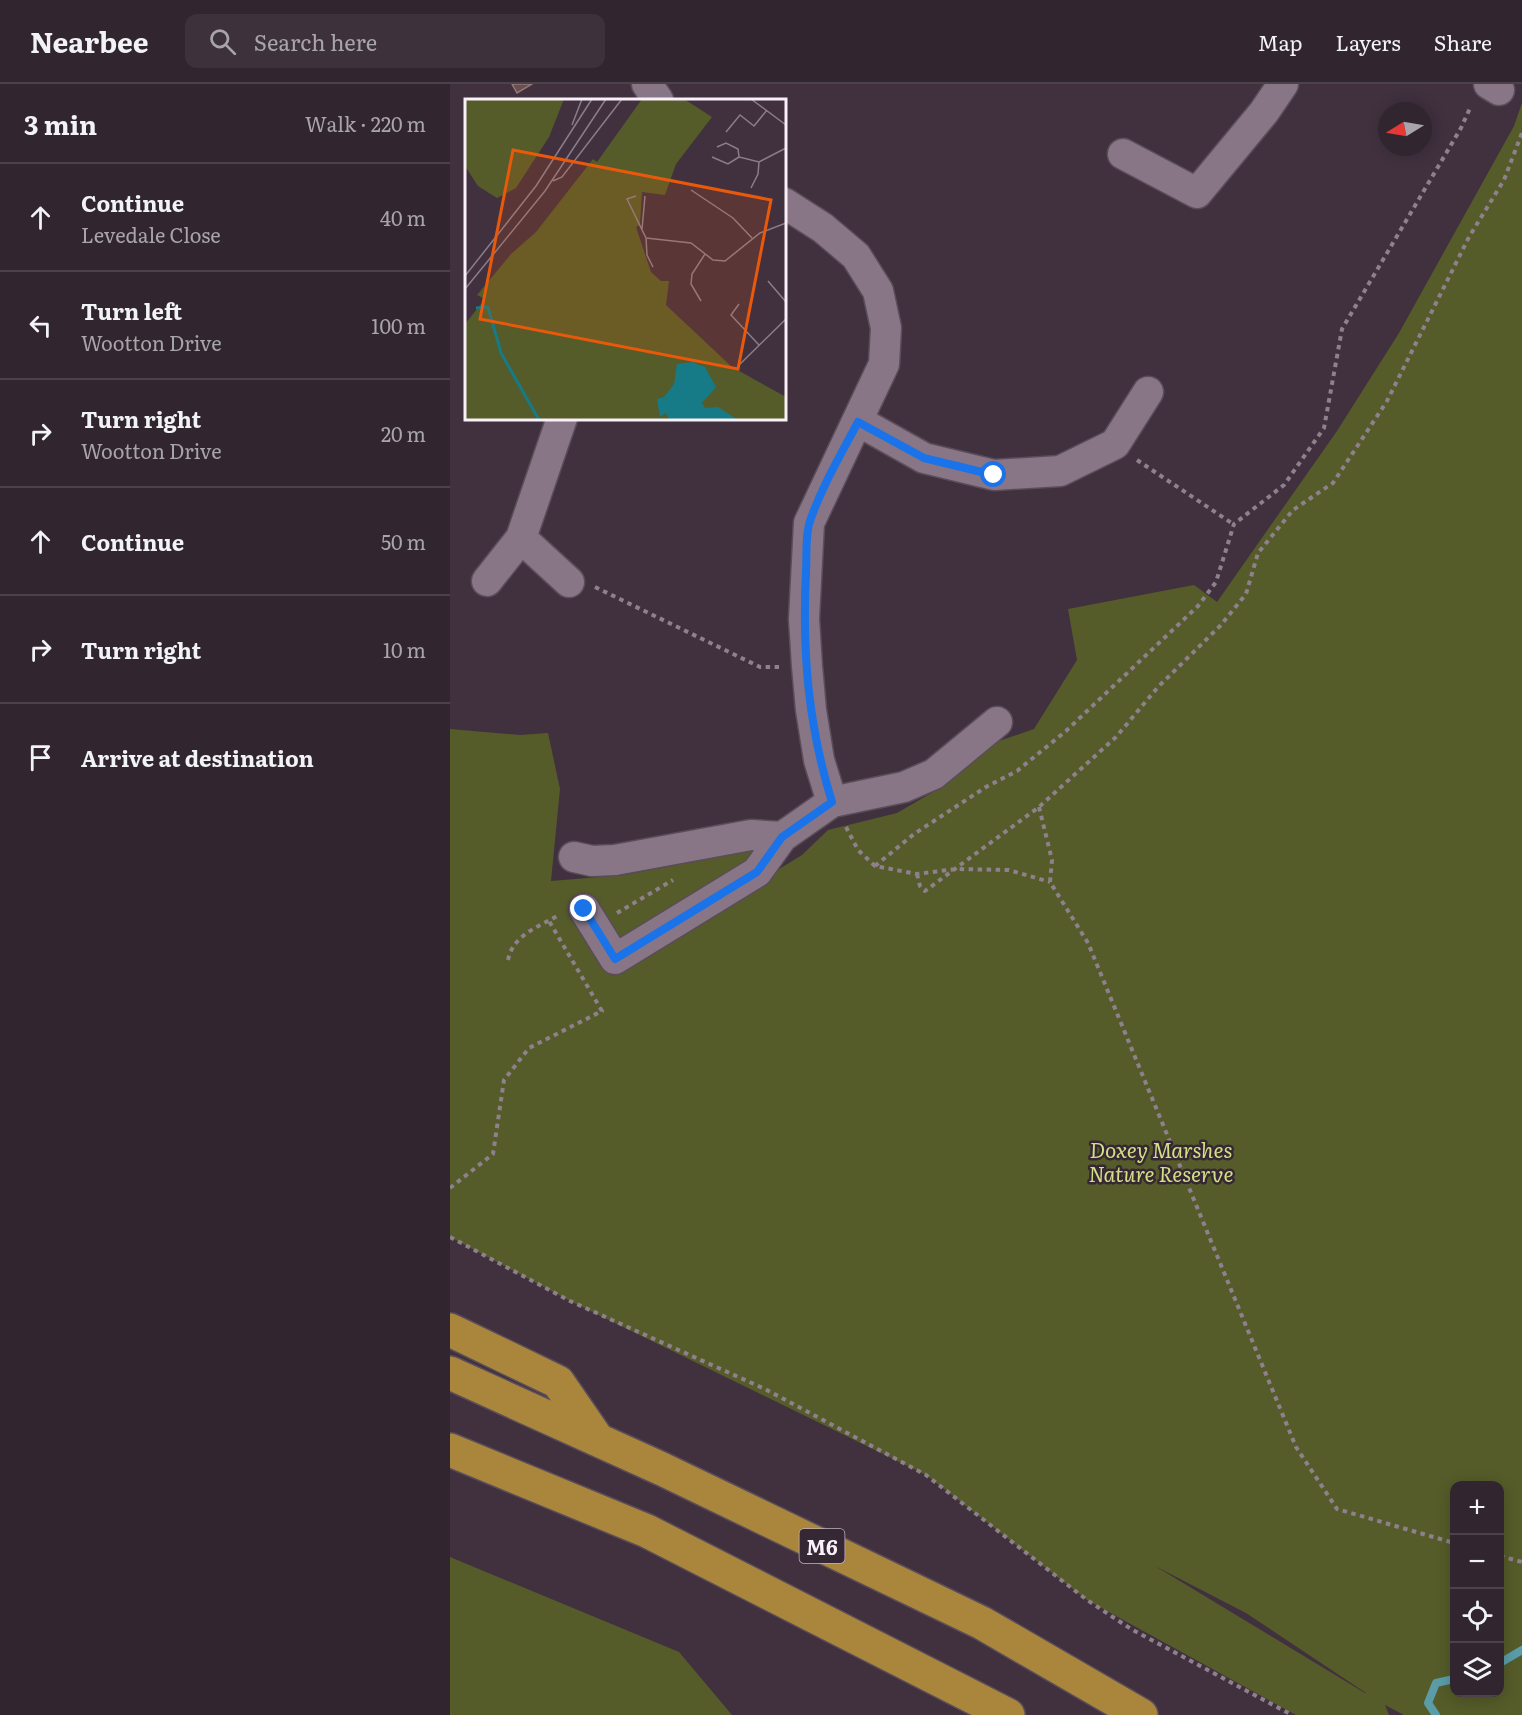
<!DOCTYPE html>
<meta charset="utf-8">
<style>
body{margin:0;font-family:Literata,serif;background:#3d313b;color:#f1f3f6}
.controls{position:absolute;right:18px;bottom:18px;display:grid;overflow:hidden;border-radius:12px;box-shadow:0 3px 15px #0003}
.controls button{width:54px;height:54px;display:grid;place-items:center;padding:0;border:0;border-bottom:2px solid #4c424b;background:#31252f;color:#f1f3f6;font:30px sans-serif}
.compass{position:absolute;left:928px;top:18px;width:54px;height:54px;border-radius:50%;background:#31252f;box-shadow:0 3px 15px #0003;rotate:259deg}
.stop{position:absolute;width:18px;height:18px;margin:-14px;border:4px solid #1a73e8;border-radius:50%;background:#fff}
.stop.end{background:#1a73e8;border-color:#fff;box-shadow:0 2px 6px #0008}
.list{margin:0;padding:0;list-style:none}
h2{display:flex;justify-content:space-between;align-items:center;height:78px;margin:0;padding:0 24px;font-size:26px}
h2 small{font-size:20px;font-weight:400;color:#a8a5aa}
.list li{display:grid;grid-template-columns:39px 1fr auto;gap:18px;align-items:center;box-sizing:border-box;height:108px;padding:0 24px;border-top:2px solid #4c424b}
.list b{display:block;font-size:22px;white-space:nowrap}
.list p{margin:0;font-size:20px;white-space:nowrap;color:#a8a5aa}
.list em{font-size:20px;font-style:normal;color:#a8a5aa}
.icon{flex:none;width:33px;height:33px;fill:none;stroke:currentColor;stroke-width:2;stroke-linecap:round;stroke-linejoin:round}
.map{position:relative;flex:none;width:1072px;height:1631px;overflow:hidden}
header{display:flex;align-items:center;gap:36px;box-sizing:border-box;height:84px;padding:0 30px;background:#31252f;border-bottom:2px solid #4c424b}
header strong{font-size:28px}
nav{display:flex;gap:33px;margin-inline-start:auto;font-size:21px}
.search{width:420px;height:54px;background:#3d313b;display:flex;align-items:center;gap:15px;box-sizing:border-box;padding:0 21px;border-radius:12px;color:#a8a5aa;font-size:22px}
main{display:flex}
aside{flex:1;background:#31252f}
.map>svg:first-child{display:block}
</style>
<header>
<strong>Nearbee</strong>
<div class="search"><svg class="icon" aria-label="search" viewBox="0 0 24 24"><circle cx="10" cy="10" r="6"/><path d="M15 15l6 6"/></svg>Search here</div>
<nav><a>Map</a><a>Layers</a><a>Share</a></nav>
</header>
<main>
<aside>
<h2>3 min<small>Walk · 220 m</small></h2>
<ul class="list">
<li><svg class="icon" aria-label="ahead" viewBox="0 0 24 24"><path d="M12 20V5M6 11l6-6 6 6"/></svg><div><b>Continue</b><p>Levedale Close</p></div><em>40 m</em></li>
<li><svg class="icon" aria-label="left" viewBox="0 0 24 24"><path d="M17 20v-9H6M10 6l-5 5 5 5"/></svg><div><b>Turn left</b><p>Wootton Drive</p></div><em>100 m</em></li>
<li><svg class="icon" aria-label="right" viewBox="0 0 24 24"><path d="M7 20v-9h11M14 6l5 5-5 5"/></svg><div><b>Turn right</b><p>Wootton Drive</p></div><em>20 m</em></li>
<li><svg class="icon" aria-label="ahead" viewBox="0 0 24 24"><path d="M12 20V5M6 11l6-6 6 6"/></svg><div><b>Continue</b></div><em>50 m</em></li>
<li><svg class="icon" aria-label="right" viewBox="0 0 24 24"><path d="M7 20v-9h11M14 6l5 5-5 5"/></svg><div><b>Turn right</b></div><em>10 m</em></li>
<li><svg class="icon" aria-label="arrive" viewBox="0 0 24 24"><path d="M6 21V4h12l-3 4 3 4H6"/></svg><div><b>Arrive at destination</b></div></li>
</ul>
</aside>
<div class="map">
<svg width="1072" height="1631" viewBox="0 0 1072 1631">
<rect width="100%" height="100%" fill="#41313f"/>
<!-- green -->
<path fill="#555c29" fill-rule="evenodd" d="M1072,19V1631H954L935,1621L939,1631H846L637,1516L476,1391L120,1217L0,1153V645L70,651L98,649L110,705L101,797L174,791L306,766L321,790L352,771L378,746L447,729L490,704L546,658L584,645L627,576L618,525L744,501L767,518L887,347L949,249L1064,42ZM1004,1402H1050V1608H1004ZM705,1482L796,1529L916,1609H915Z
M0,1473L229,1568L282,1631H0Z"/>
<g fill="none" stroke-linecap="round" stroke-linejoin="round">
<!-- stream -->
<path stroke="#5a9da9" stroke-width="8" d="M1050,1579L1072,1566
M986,1631L978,1619L986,1599L1004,1595"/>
</g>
<!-- building -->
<path fill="#68504f" stroke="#927877" stroke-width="1.5" d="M62,0H82L67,9Z"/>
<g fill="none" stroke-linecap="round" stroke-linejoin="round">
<defs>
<path id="minor" d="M197,0L208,16
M1039,0L1049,6
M673,70L747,109L814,28L833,0
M334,119L373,144L406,172L428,207L436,244L434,280L359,439L354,535L357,582L361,626L369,676L382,718
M408,337L474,374L544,391L610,387L665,360L698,308
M71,454L119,498
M37,497L71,454L112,334
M124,773L142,777L165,776L301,751L332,753
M134,825L165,875L307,788L332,753L382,718L454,703L484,690L547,638"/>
<path id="highway" d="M0,1246L108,1298L148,1356
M0,1289L212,1385L532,1539L691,1631
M0,1366L197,1447L558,1631"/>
</defs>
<!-- minor casing -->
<use href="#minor" stroke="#5a4d59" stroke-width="33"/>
<!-- highway casing -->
<use href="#highway" stroke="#5a4d59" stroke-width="36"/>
<!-- path -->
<path stroke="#8e808c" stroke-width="4" stroke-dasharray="4.5 4.5" stroke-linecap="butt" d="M687,376L783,440
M145,503L310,583H329
M589,723L602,776L600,798L638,859L846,1363L887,1425L1004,1459
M396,743L408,766L425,782L467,790L506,785L559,786L600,798
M425,782L464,750L536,703L567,687L616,647L748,522L766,498L784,440L834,401L874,344L892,245L1011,44L1021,22
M467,790L470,802L475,807L589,723L666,653L708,603L770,542L796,510L808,469L843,426L883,399L937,317L1019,153L1054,96L1072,49
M167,829L223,796
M58,876C63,851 88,843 109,831
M0,1104L43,1070L54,996L79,964L152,927L99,837
M0,1153L120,1217L315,1305L476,1391L637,1516L681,1545L842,1631
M1050,1472L1072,1478"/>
<!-- minor -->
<use href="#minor" stroke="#887686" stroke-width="30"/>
<!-- highway -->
<use href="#highway" stroke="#a9863c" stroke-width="33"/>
</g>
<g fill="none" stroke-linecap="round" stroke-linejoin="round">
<!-- route -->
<path stroke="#1a73e8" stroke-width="8" d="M134,825L165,875L307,788L332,753L382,718C358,641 352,567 356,487C357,471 355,451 360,437C372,402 391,370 408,338L474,374L544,391"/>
</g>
<g text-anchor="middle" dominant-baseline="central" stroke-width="5" stroke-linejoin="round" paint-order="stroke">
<!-- shield labels -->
<rect fill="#362735" stroke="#bfb4be" stroke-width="1.5" x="349.5" y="1445" width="45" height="34" rx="4.5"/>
<g font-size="20" font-weight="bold" fill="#faf0f9">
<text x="372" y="1462">M6</text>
</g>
<!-- park labels -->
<g font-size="21" font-style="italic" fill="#d2df84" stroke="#362735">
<text x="711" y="1064">Doxey Marshes<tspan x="711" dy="24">Nature Reserve</tspan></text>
</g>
</g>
<!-- overview -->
<g transform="translate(15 15)">
<rect width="321" height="321" fill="#41313f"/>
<path d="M0,0H99L84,38L51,89L32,99L13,87L0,67ZM177,0H219L247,18L211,65L200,96L177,93L175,126L171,128L186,173L196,182H204L201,206L267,268L321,298V321H0V225L20,200L12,196L46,155L71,133L128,60L132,63Z" fill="#555c29"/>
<path d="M227,263L240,268L251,288L237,304L240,309L253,308L273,321H204L201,314L195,318L192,300L199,298L209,285L212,265Z" fill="#167a87"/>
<path fill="none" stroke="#167a87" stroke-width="3" d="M11,209L23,208L36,254L74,321"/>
<path fill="none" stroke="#8b7d89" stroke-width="1.5" d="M286,0L321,26M107,26L117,0M261,33L275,16L289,27L302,11M252,48L261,44L273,50L274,58L294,63L321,49M247,58L263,65L274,58M88,82L97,78L157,0M286,89L293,75L294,63M226,91L268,119L287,139M171,97L162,100L181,139L182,156L188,168M177,130L180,97M181,139L226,144L248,161L260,162L295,134L321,124M0,177L71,87L127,0M303,182L321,203M0,190L80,92L141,0M236,202L226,185L227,175L240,155M274,205L266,216L294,246M273,267L321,220"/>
<path fill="#e8590c" fill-opacity="0.15" stroke="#e8590c" stroke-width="3" d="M48,51L306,101L273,270L15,220Z"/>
<rect width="321" height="321" fill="none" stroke="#faf0f9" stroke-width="3"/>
</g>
</svg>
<div class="controls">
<button>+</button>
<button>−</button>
<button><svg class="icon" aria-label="locate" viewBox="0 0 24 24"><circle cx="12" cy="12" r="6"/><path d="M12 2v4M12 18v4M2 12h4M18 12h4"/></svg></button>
<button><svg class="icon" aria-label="layers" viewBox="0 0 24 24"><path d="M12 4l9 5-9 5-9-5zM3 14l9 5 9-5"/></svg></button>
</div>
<svg class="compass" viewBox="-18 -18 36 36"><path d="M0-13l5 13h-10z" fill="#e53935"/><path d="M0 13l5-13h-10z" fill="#a8a5aa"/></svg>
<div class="stop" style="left:544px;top:391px"></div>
<div class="stop end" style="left:134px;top:825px"></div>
</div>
</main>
